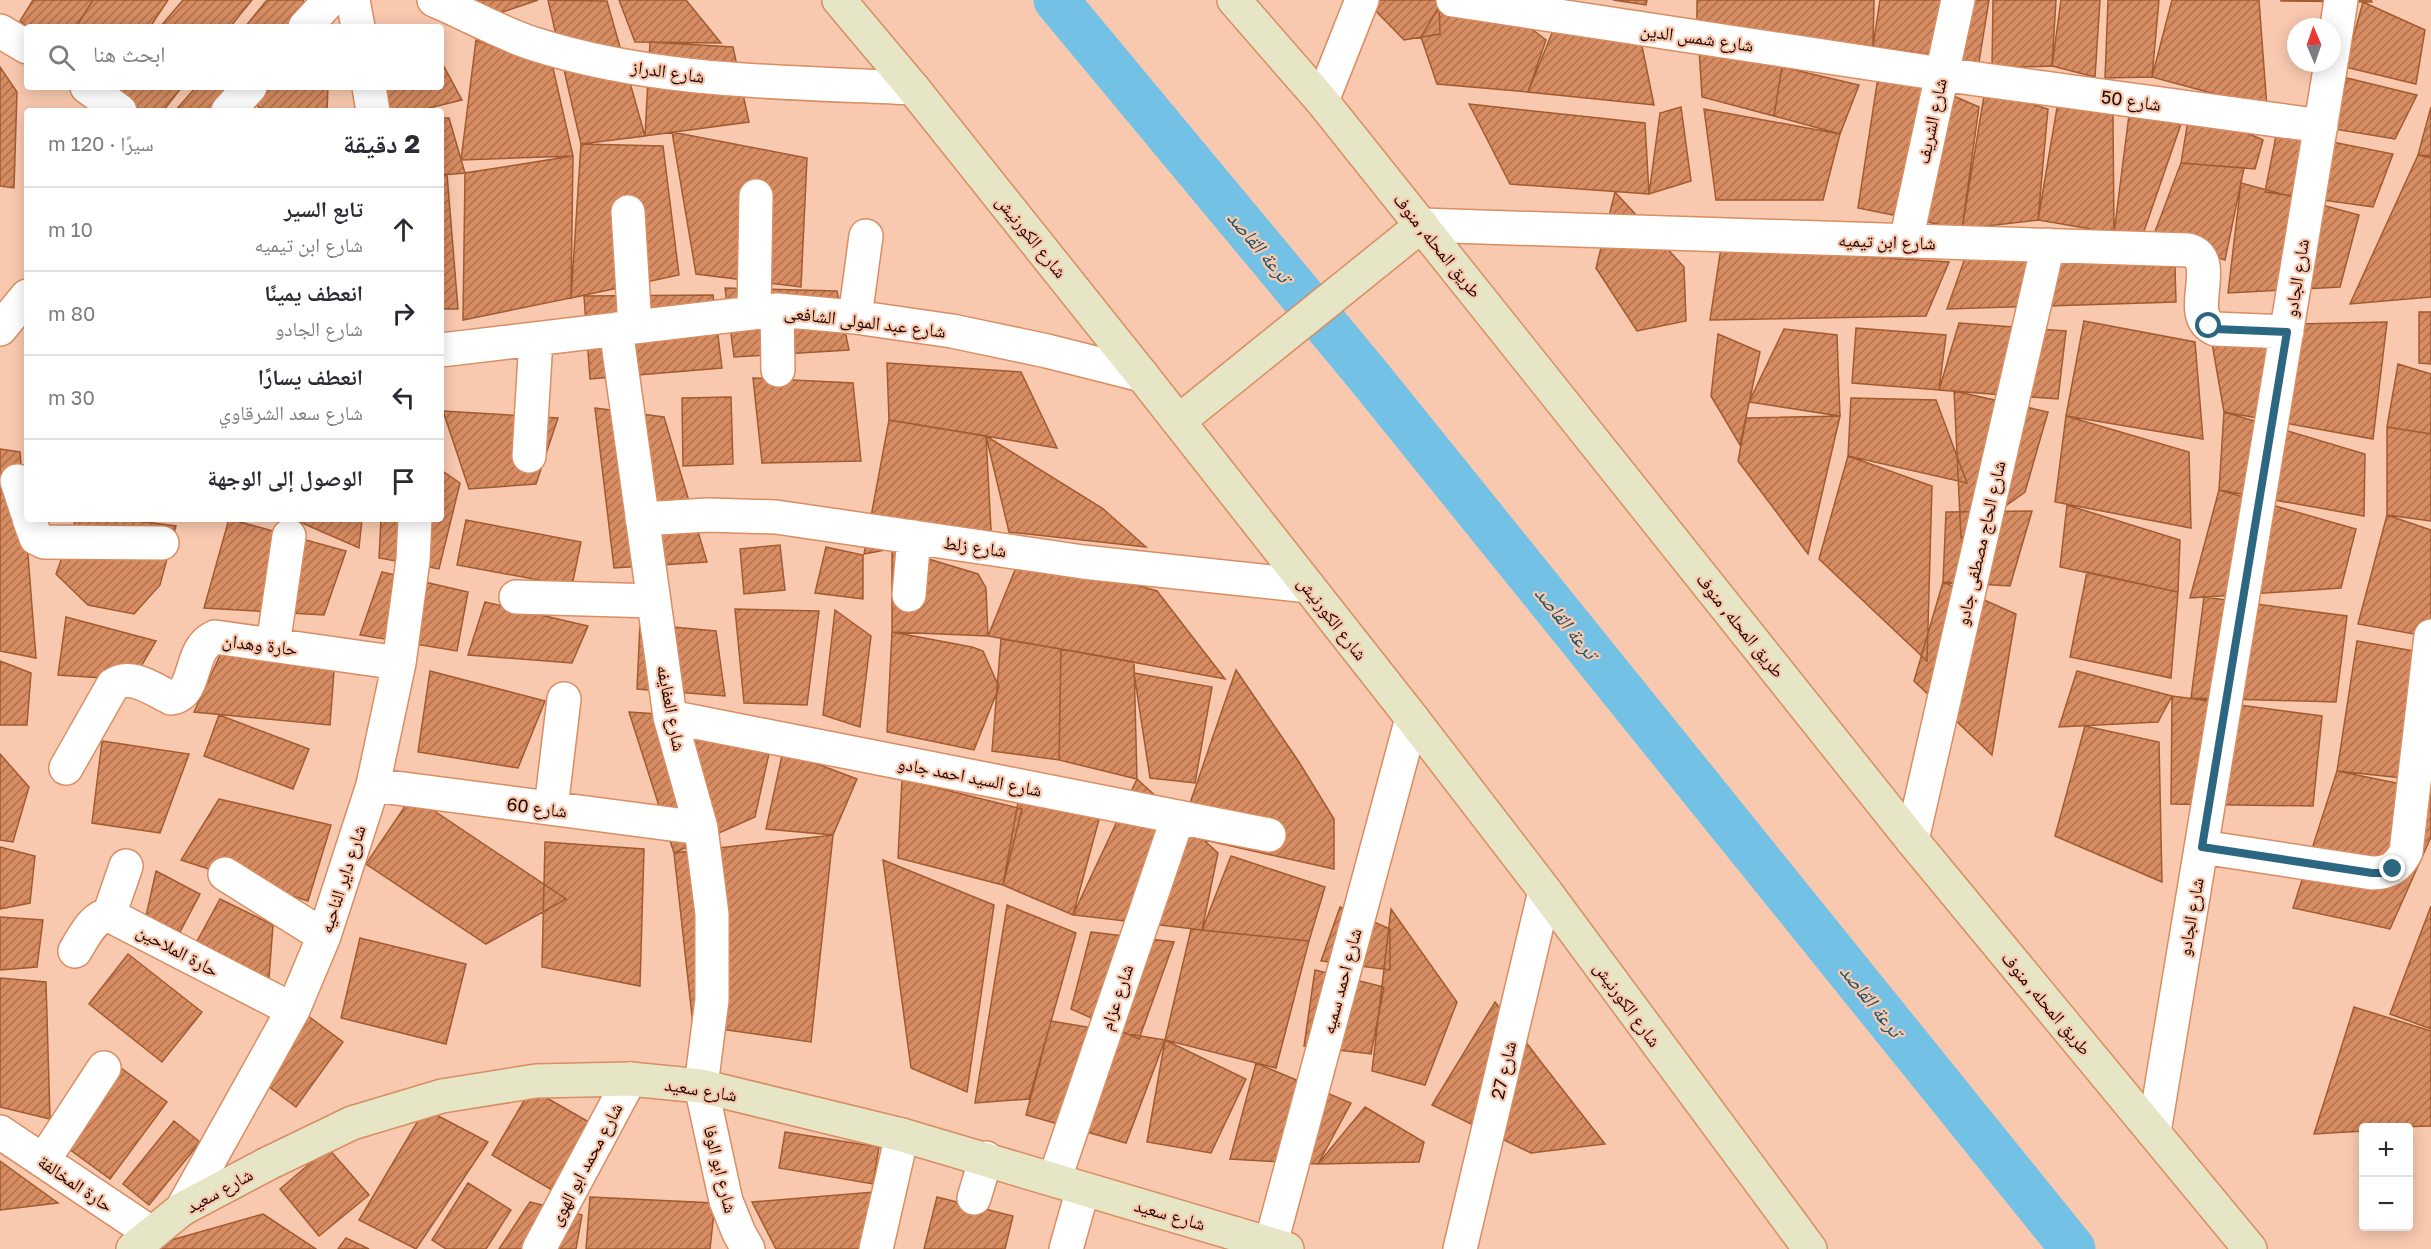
<!DOCTYPE html>
<html lang="ar">
<meta charset="utf-8">
<style>
body{margin:0;font-family:"Golos Text","Noto Naskh Arabic",sans-serif;background:#f2f2f3;color:#2b2b33;direction:rtl}
.controls{position:absolute;right:18px;bottom:18px;display:grid;overflow:hidden;border-radius:6px;box-shadow:0 3px 15px #0003}
.controls button{width:54px;height:54px;display:grid;place-items:center;padding:0;border:0;border-bottom:2px solid #e1e1e2;background:#fff;color:#2b2b33;font:30px sans-serif}
.compass{position:absolute;left:2287px;top:18px;width:54px;height:54px;border-radius:50%;background:#fff;box-shadow:0 3px 15px #0003;rotate:358deg}
.stop{position:absolute;width:18px;height:18px;margin:-14px;border:4px solid #2d6680;border-radius:50%;background:#fff}
.stop.end{background:#2d6680;border-color:#fff;box-shadow:0 2px 6px #0008}
.list{margin:0;padding:0;list-style:none}
h2{display:flex;justify-content:space-between;align-items:center;height:78px;margin:0;padding:0 24px;font-size:26px}
h2 small{font-size:20px;font-weight:400;color:#7c7c81}
.list li{display:grid;grid-template-columns:39px 1fr auto;gap:18px;align-items:center;box-sizing:border-box;height:84px;padding:0 24px;border-top:2px solid #e1e1e2}
.list b{display:block;font-size:22px;white-space:nowrap}
.list p{margin:0;font-size:20px;white-space:nowrap;color:#7c7c81}
.list em{font-size:20px;font-style:normal;color:#7c7c81}
.icon{flex:none;width:33px;height:33px;fill:none;stroke:currentColor;stroke-width:2;stroke-linecap:round;stroke-linejoin:round}
.map{position:relative;flex:none;width:2431px;height:1249px;overflow:hidden;direction:ltr}
.search{position:absolute;background:#fff;box-shadow:0 3px 15px #0003;left:24px;top:24px;width:420px;height:66px;display:flex;align-items:center;gap:15px;box-sizing:border-box;padding:0 21px;border-radius:6px;color:#7c7c81;font-size:22px}
.panel{position:absolute;background:#fff;box-shadow:0 3px 15px #0003;left:24px;top:108px;width:420px;height:414px;border-radius:6px;direction:rtl}
.map>svg:first-child{display:block}
</style>
<div class="map">
<svg width="2431" height="1249" viewBox="0 0 2431 1249">
<defs>
<pattern id="building-hatch" width="6" height="6" patternUnits="userSpaceOnUse" patternTransform="scale(1.5)"><rect width="6" height="6" fill="#d78c61"/><path d="M-1 1l2-2M0 6l6-6M5 7l2-2" fill="none" stroke="#ae704e"/></pattern>
</defs>
<rect width="100%" height="100%" fill="#f9c9af"/>
<g fill="none" stroke-linecap="round" stroke-linejoin="round">
<!-- canal -->
<path stroke="#73c1e5" stroke-width="45" d="M1056,0L1366,373L2073,1249"/>
</g>
<!-- building -->
<path fill="url(#building-hatch)" stroke="#a25b31" stroke-width="1.5" d="M33,0H93L76,27H28L20,21Z
M93,0H168L150,27H76Z
M183,0H252L230,27H160Z
M267,0H303L318,27H245Z
M471,0H538L479,20Z
M548,0L607,1L645,136L581,144Z
M619,0H686L721,43L635,42Z
M1365,0H1439L1440,34L1404,40Z
M1443,0H1494L1546,40L1528,92L1437,84L1421,37Z
M1613,0H1647L1646,5Z
M1697,0H1874L1873,46L1697,25Z
M1880,0H1989L1979,62L1873,46Z
M1993,0H2056L2052,66L1992,68Z
M2061,0H2100L2095,77L2052,66Z
M2108,0H2159L2152,77L2105,78Z
M2172,0H2259L2267,108L2152,77Z
M2371,0L2372,2L2281,1V0Z
M2363,2L2425,30L2416,84L2345,67Z
M1559,16L1642,46L1654,105L1528,92Z
M476,40L553,68L573,156L461,160Z
M650,42L733,47L749,122L645,136Z
M1699,49L1782,67L1774,116L1702,97Z
M441,61L462,100L417,111H387L383,87H441Z
M1880,64L1979,107L1962,229L1858,208Z
M0,67L17,92L14,188L0,186Z
M1782,67L1859,85L1840,134L1774,116Z
M2347,78L2417,95L2395,139L2334,129Z
M110,87H182L163,111H142Z
M196,87H234L250,111H175Z
M241,87H328L327,111H262Z
M1985,90L2048,109L2038,220L1962,229Z
M2060,90L2113,115L2114,233L2038,220Z
M1469,104L1645,123L1649,194L1510,184Z
M1681,107L1691,181L1649,194L1660,113Z
M2431,107V156L2418,155Z
M2190,108L2263,140L2255,169L2181,163Z
M1704,109L1840,134L1823,200H1716Z
M2129,115L2181,124L2143,234L2114,233Z
M441,118H449L465,173L441,175Z
M2277,131L2393,154L2373,207L2265,192Z
M672,132L807,158L801,287L696,274Z
M581,144L663,146L679,275L571,298Z
M2418,155L2431,158V297L2350,304Z
M573,156L571,298L463,320L465,173Z
M2181,163L2244,168L2225,260L2153,237Z
M447,174L458,309H441V175Z
M2241,183L2359,215L2340,287L2228,293Z
M1615,192L1684,267L1686,321L1637,331L1596,268Z
M1721,248L1949,262L1926,316L1710,320Z
M1965,258L2175,267L2176,302L1947,309Z
M725,288L837,291L849,350L734,357Z
M713,295L722,368L590,379L584,296Z
M2419,312H2431V364L2419,363Z
M2084,321L2195,342L2203,439L2066,416Z
M2387,322L2373,439L2224,412L2209,326Z
M1959,323L2066,331L2058,399L1939,390Z
M1856,328L1946,335L1939,390L1852,383Z
M1784,329L1837,335L1840,416L1749,402Z
M1718,334L1760,352L1740,445L1711,396Z
M887,363L1021,372L1057,448L889,420Z
M2398,364L2431,374V434L2387,427Z
M753,378L853,383L861,461L762,463Z
M1954,391L2048,412L2025,492L1961,538Z
M731,397L733,464L683,466L682,398Z
M1851,398L1936,400L1967,483L1848,456Z
M595,408L664,417L707,562L614,568Z
M443,411L558,418L536,484L469,489Z
M2224,412L2365,454L2364,516L2219,490Z
M1840,416L1808,554L1738,461L1746,418Z
M2066,416L2189,452L2191,528L2055,502Z
M889,420L986,436L991,530L864,554Z
M2387,427L2431,434V521L2387,515Z
M986,436L1102,508L1146,547L1009,532Z
M0,449L20,452L36,658L0,651Z
M1848,456L1932,486L1927,661L1819,559Z
M441,470L460,483L439,569L379,558L381,519H441Z
M2219,490L2356,529L2341,588L2190,598Z
M2067,505L2180,540L2178,592L2060,567Z
M2032,511L2010,586L1943,582L1946,512Z
M2387,515L2431,530V637L2358,624Z
M76,519H122L176,526L160,585L134,614L88,605L56,574Z
M229,519L346,551L324,615L204,608Z
M293,519H362L359,548Z
M466,520L581,542L572,586L457,565Z
M780,545L785,590L744,594L740,549Z
M826,547L863,555V599L815,593Z
M892,548L978,574L986,588L988,636L892,632Z
M1022,553L1157,591L1225,679L988,636Z
M382,572L468,592L457,651L360,635Z
M2087,572L2178,592L2171,678L2070,657Z
M1943,582L2016,614L1992,755L1914,681Z
M2204,597L2347,616L2336,702L2191,698Z
M485,602L588,626L572,663L468,655Z
M735,609L819,611L807,705L744,703Z
M835,610L871,636L860,727L823,715Z
M66,617L156,641L133,680L58,675Z
M640,624L716,631L725,696L637,689Z
M892,632L972,647L983,651L999,687L974,750L887,732Z
M1001,639L1061,649L1059,760L992,751Z
M2357,641L2431,654V781L2337,771Z
M1061,649L1134,662L1137,779L1059,760Z
M222,651L334,671L330,725L194,712Z
M0,661L31,673L27,725H0Z
M1236,670L1299,762L1334,819V869L1195,838L1189,806Z
M430,671L545,701L518,768L418,752Z
M2077,671L2172,696L2158,722L2059,727Z
M1134,673L1212,687L1195,783L1150,778Z
M2172,696L2322,716L2313,806L2171,804Z
M629,712L776,722L755,817L674,853Z
M219,715L309,749L293,789L204,756Z
M2085,726L2159,742L2162,882L2055,836Z
M102,741L189,754L160,833L92,823Z
M783,751L857,779L833,835L766,829Z
M0,754L29,787L13,842L0,840Z
M2337,771L2431,790V837L2390,929L2293,908Z
M902,779L1022,809L1003,885L898,858Z
M1137,779L1218,853L1202,930L1073,915Z
M1021,786L1100,816L1073,915L1003,885Z
M412,796L566,899L486,944L366,864Z
M219,799L331,825L308,901L181,860Z
M833,835L811,1042L693,1025L674,853Z
M545,842L644,849L640,986L542,967Z
M0,847L35,856L30,903L0,909Z
M1231,856L1325,887L1309,941L1202,930Z
M883,860L994,905L967,1092L911,1068Z
M156,871L200,894L180,932L146,916Z
M220,899L273,925L269,978L189,956Z
M1007,905L1076,933L1029,1099L975,1103Z
M2431,906V1029L2390,1014Z
M1340,907L1390,929V970L1321,961Z
M1391,909L1457,1002L1425,1085L1372,1071Z
M0,917L43,920L37,967L0,970Z
M1191,929L1309,941L1276,1068L1165,1040Z
M1091,932L1174,942L1139,1039L1071,1009Z
M360,938L466,964L446,1044L341,1018Z
M128,954L202,1012L162,1062L89,1004Z
M1315,970L1384,987L1371,1054L1304,1046Z
M0,978L46,982L50,1119L0,1107Z
M1495,1002L1541,1062L1605,1144L1531,1153L1432,1105Z
M2354,1007L2431,1031V1126L2364,1128V1131L2314,1134Z
M308,1016L343,1042L296,1107L260,1080Z
M1051,1021L1165,1040L1126,1143L1026,1115Z
M1165,1040L1246,1079L1211,1153L1147,1142Z
M1256,1063L1351,1103L1318,1164L1230,1159Z
M121,1068L167,1102L110,1179L65,1146Z
M531,1089L596,1126L557,1193L492,1155Z
M1365,1107L1424,1142L1419,1162L1318,1164Z
M425,1109L488,1142L416,1249L359,1220Z
M174,1121L200,1142L149,1205L123,1184Z
M785,1132L879,1147L873,1184L779,1168Z
M328,1148L369,1195L319,1236L280,1189Z
M0,1161L58,1203L0,1210Z
M468,1183L511,1210L486,1249H446L432,1240Z
M874,1192L879,1249H776L752,1202Z
M590,1197L715,1203L710,1249H586Z
M937,1197L1013,1216L1005,1249H924Z
M530,1202L582,1215L576,1249H499Z
M263,1214L316,1249H163L154,1245Z
M346,1238L369,1249H338Z"/>
<g fill="none" stroke-linecap="round" stroke-linejoin="round">
<defs>
<path id="street" d="M353,0L358,27
M434,0C467,14 500,33 534,44C656,83 786,82 913,88
M1453,0L1941,74L2321,126
M305,27L330,0
M0,31L27,47
M2332,58L2341,0
M87,87L120,111
M369,87L373,111
M1322,101L1362,0
M228,111L250,87
M628,212L635,327
M1422,225L2188,250C2224,260 2182,315 2215,329L2287,332
M1906,241L1958,0
M777,310L778,370
M754,312L756,196
M855,317L866,236
M0,329L27,296
M616,329L670,717L701,828L712,914V1000L701,1086L726,1201L739,1233L748,1249
M441,350L777,310L855,317L952,331L1047,351L1142,375
M529,456L536,339
M17,481L27,512
M29,519L36,538L44,542L162,543
M642,519L708,515L776,517L1083,562L1308,586
M909,595L914,537
M516,597L654,601
M273,645L289,536
M670,717L1269,835
M66,768L113,685C131,672 154,690 171,698C199,694 187,649 215,637L399,663
M373,785L701,828
M551,808L564,699
M1912,840L2048,245
M2202,847L2372,873C2389,873 2398,867 2406,852L2431,636
M225,874L324,936
M109,915L126,866
M75,951C84,937 92,917 109,915L293,1010
M0,1132L151,1233
M2154,1132L2331,63
M43,1161L104,1068
M1055,1178L1178,817
M974,1198L986,1158
M182,1209L293,1010L324,936L373,785L399,663L413,560L415,519
M1271,1243L1412,718
M539,1249L630,1079
M876,1249L902,1135
M1066,1249L1083,1189
M1460,1249L1545,891"/>
<path id="secondary" d="M839,0L913,88L1142,375L1412,718L1545,891L1810,1249
M1234,0L1322,101L1912,840L2250,1249
M1179,421L1422,225
M133,1249L182,1209L267,1164L352,1123L442,1096L536,1081L630,1079L701,1086L902,1135L1287,1249"/>
</defs>
<!-- street casing -->
<use href="#street" stroke="#d88d62" stroke-width="36"/>
<!-- secondary casing -->
<use href="#secondary" stroke="#d88d62" stroke-width="36"/>
<!-- street -->
<use href="#street" stroke="#fff" stroke-width="33"/>
<!-- secondary -->
<use href="#secondary" stroke="#e6e6c6" stroke-width="33"/>
</g>
<g fill="none" stroke-linecap="round" stroke-linejoin="round">
<!-- route -->
<path stroke="#2d6680" stroke-width="8" d="M2209,326L2215,329L2287,332L2202,847L2372,873H2383L2393,869"/>
</g>
<g text-anchor="middle" dominant-baseline="central" stroke-width="4.5" stroke-linejoin="round" paint-order="stroke">
<!-- street labels -->
<g font-size="18" fill="#1f0500" stroke="#f9c9af">
<text transform="translate(1697 37) rotate(8)">شارع شمس الدين</text>
<text transform="translate(668 71) rotate(8)">شارع الدراز</text>
<text transform="translate(2131 100) rotate(8)">شارع 50</text>
<text transform="translate(1931 121) rotate(-78)">شارع الشريف</text>
<text transform="translate(1032 236) rotate(51)">شارع الكورنيش</text>
<text transform="translate(1887 241) rotate(2)">شارع ابن تيميه</text>
<text transform="translate(1438 245) rotate(51)">طريق المحله, منوف</text>
<text transform="translate(2296 278) rotate(-81)">شارع الجادو</text>
<text transform="translate(865 321) rotate(7)">شارع عبد المولى الشافعى</text>
<text transform="translate(1980 543) rotate(-77)">شارع الحاج مصطفى جادو</text>
<text transform="translate(975 546) rotate(8)">شارع زلط</text>
<text transform="translate(1333 618) rotate(52)">شارع الكورنيش</text>
<text transform="translate(1741 625) rotate(51)">طريق المحله, منوف</text>
<text transform="translate(260 644) rotate(7)">حارة وهدان</text>
<text transform="translate(672 708) rotate(79)">شارع العفايفه</text>
<text transform="translate(970 776) rotate(11)">شارع السيد احمد جادو</text>
<text transform="translate(537 807) rotate(7)">شارع 60</text>
<text transform="translate(342 879) rotate(-72)">شارع داير الناحيه</text>
<text transform="translate(2190 917) rotate(-80)">شارع الجادو</text>
<text transform="translate(178 950) rotate(28)">حارة الملاحين</text>
<text transform="translate(1341 981) rotate(-75)">شارع احمد سميه</text>
<text transform="translate(1116 997) rotate(-71)">شارع عزام</text>
<text transform="translate(2047 1003) rotate(50)">طريق المحله, منوف</text>
<text transform="translate(1628 1004) rotate(54)">شارع الكورنيش</text>
<text transform="translate(1503 1070) rotate(-77)">شارع 27</text>
<text transform="translate(701 1089) rotate(9)">شارع سعيد</text>
<text transform="translate(585 1164) rotate(-62)">شارع محمد ابو الهوى</text>
<text transform="translate(721 1169) rotate(76)">شارع ابو الوفا</text>
<text transform="translate(76 1183) rotate(34)">حارة المخالفة</text>
<text transform="translate(219 1190) rotate(-29)">شارع سعيد</text>
<text transform="translate(1170 1214) rotate(16)">شارع سعيد</text>
</g>
<!-- water labels -->
<g font-size="20" font-style="italic" fill="#16546d" stroke="#f9c9af">
<text transform="translate(1260 246) rotate(50)">ترعة القاصد</text>
<text transform="translate(1567 622) rotate(51)">ترعة القاصد</text>
<text transform="translate(1872 1000) rotate(51)">ترعة القاصد</text>
</g>
</g>
</svg>
<div class="controls">
<button>+</button>
<button>−</button>
</div>
<svg class="compass" viewBox="-18 -18 36 36"><path d="M0-13l5 13h-10z" fill="#e53935"/><path d="M0 13l5-13h-10z" fill="#7c7c81"/></svg>
<div class="stop" style="left:2209px;top:326px"></div>
<div class="stop end" style="left:2393px;top:869px"></div>
<div class="search"><svg class="icon" aria-label="search" viewBox="0 0 24 24"><circle cx="10" cy="10" r="6"/><path d="M15 15l6 6"/></svg>ابحث هنا</div>
<section class="panel">
<h2>2 دقيقة<small>سيرًا · 120 m</small></h2>
<ul class="list">
<li><svg class="icon" aria-label="ahead" viewBox="0 0 24 24"><path d="M12 20V5M6 11l6-6 6 6"/></svg><div><b>تابع السير</b><p>شارع ابن تيميه</p></div><em>10 m</em></li>
<li><svg class="icon" aria-label="right" viewBox="0 0 24 24"><path d="M7 20v-9h11M14 6l5 5-5 5"/></svg><div><b>انعطف يمينًا</b><p>شارع الجادو</p></div><em>80 m</em></li>
<li><svg class="icon" aria-label="left" viewBox="0 0 24 24"><path d="M17 20v-9H6M10 6l-5 5 5 5"/></svg><div><b>انعطف يسارًا</b><p>شارع سعد الشرقاوي</p></div><em>30 m</em></li>
<li><svg class="icon" aria-label="arrive" viewBox="0 0 24 24"><path d="M6 21V4h12l-3 4 3 4H6"/></svg><div><b>الوصول إلى الوجهة</b></div></li>
</ul>
</section>
</div>
